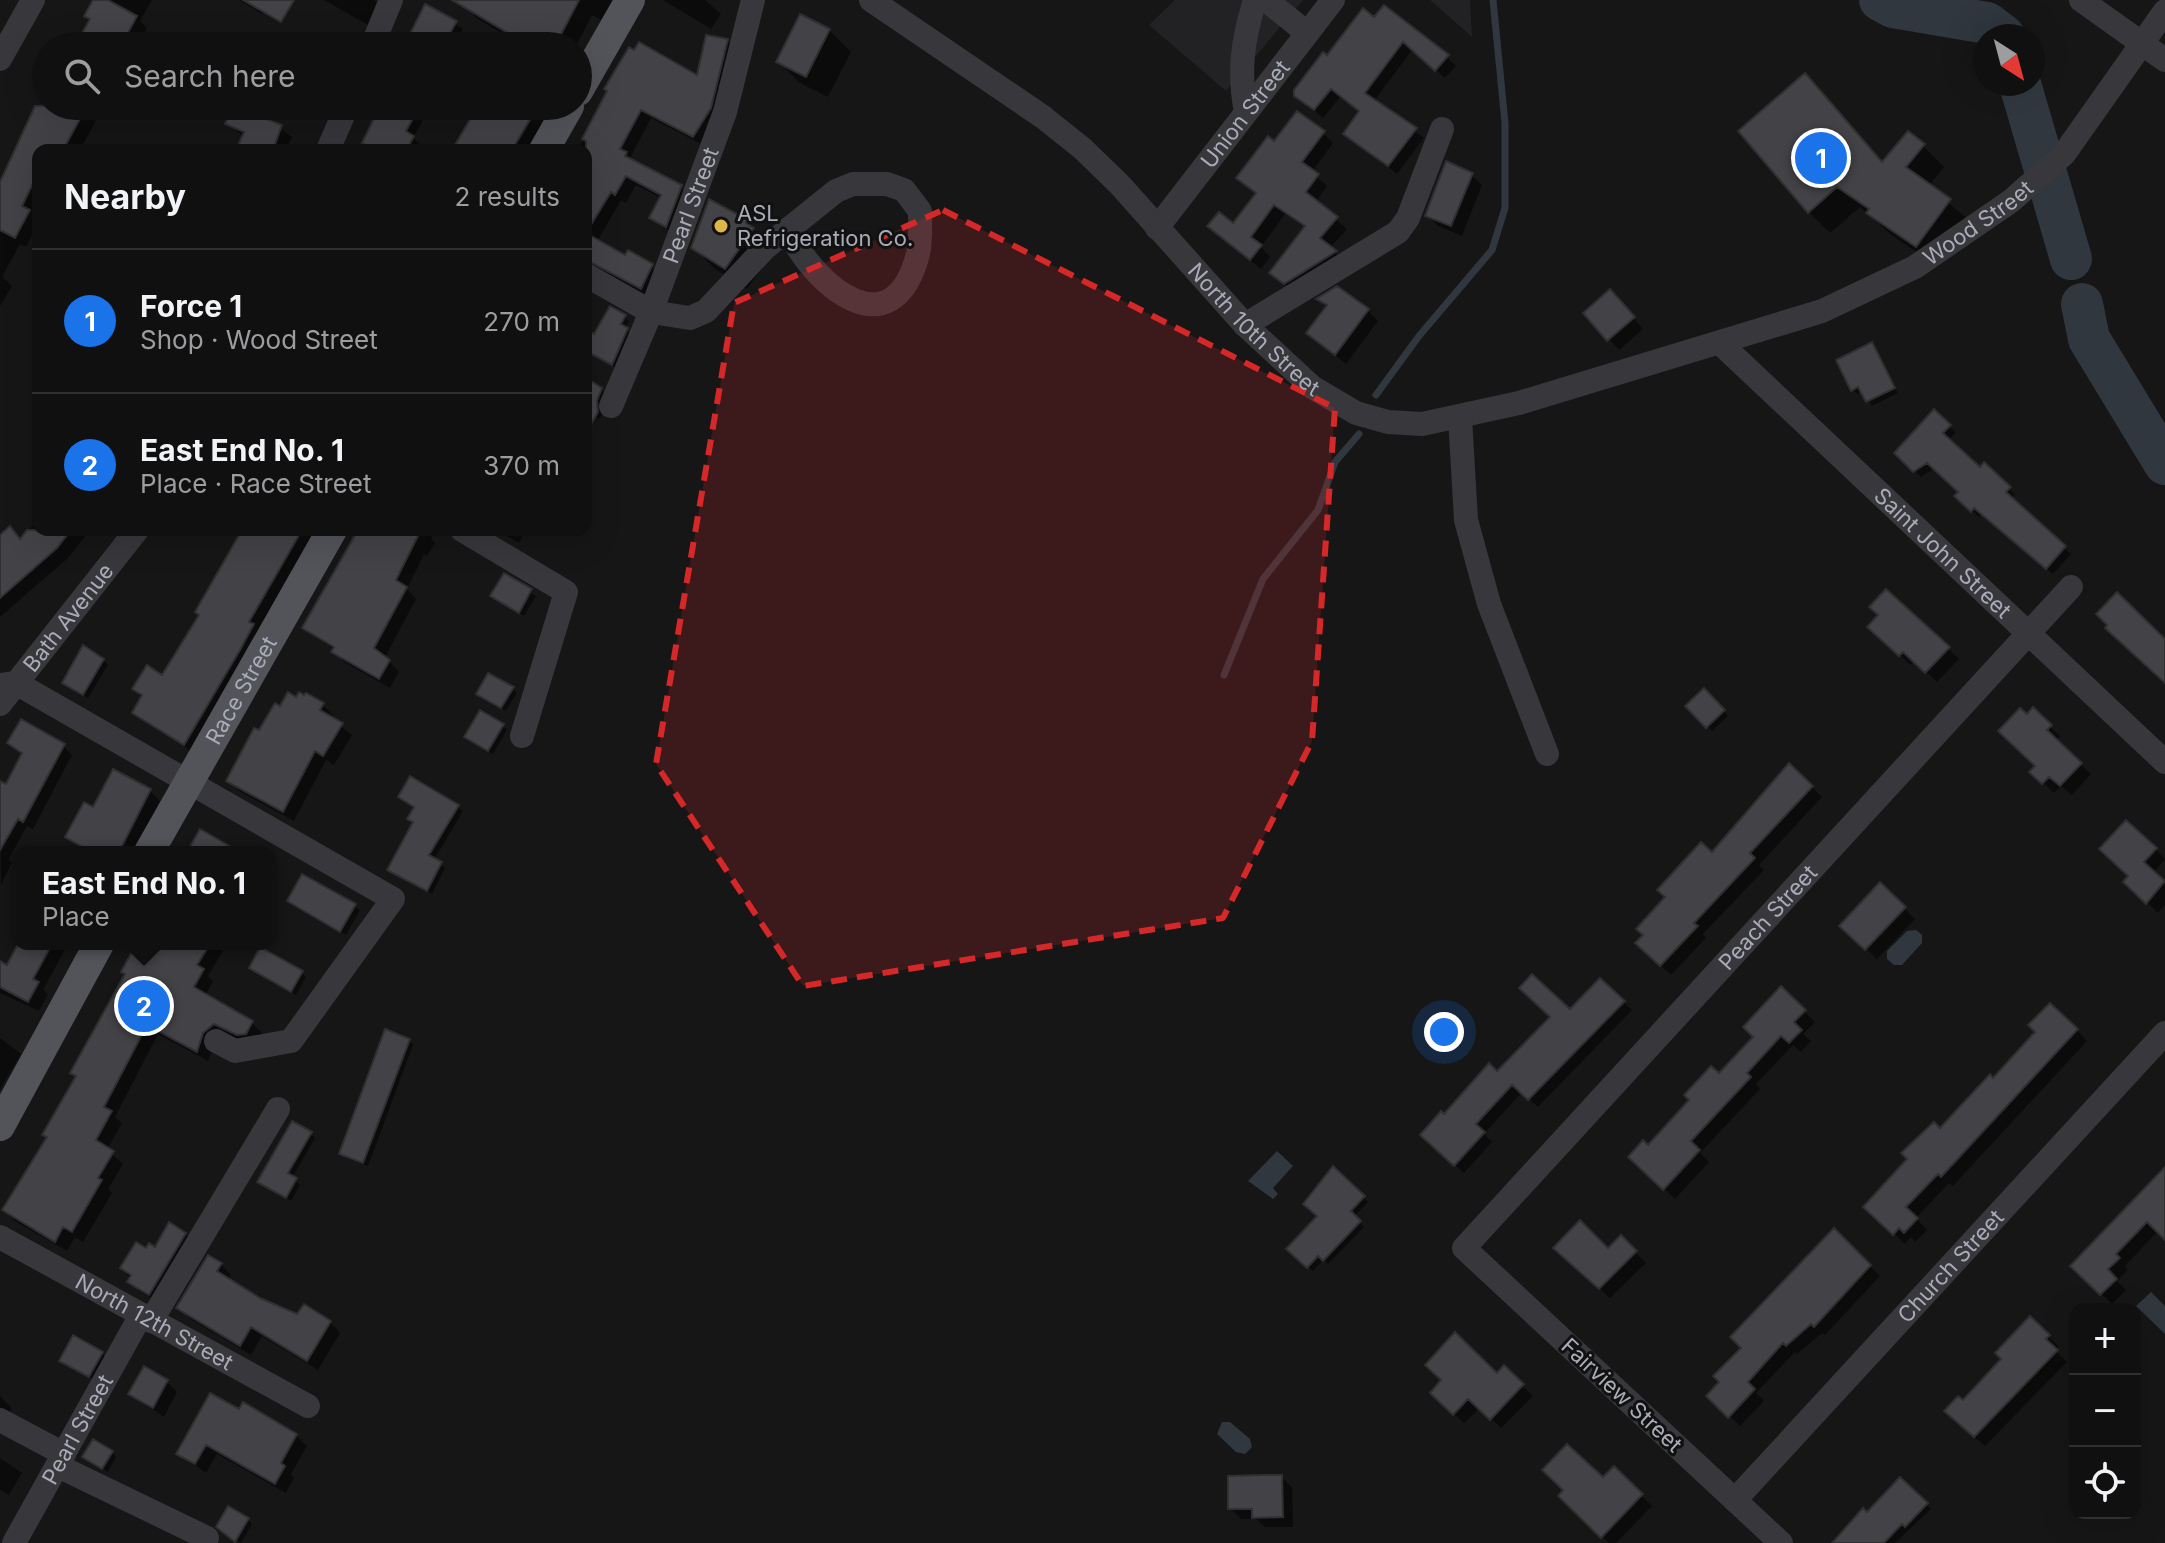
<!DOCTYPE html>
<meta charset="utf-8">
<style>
body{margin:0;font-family:Inter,sans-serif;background:#19191a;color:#f1f3f6}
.controls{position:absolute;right:24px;bottom:24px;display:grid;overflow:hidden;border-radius:16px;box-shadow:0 8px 32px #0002}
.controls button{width:72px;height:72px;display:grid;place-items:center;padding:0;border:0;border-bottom:2px solid #303031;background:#101011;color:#f1f3f6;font:40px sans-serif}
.compass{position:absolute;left:1973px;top:24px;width:72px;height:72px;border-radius:50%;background:#101011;box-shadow:0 8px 32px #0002;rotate:144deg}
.you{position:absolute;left:1444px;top:1032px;width:28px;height:28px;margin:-20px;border:6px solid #fff;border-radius:50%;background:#1a73e8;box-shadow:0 0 0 12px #1a73e833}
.badge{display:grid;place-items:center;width:52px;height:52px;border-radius:50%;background:#1a73e8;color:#fff;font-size:26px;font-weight:700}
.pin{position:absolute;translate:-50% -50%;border:4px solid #fff;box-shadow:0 2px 8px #0006}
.popup{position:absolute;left:12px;top:846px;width:264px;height:104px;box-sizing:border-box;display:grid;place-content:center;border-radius:16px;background:#101011;filter:drop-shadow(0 2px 6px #0005);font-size:26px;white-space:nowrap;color:#9c9d9f}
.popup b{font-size:30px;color:#f1f3f6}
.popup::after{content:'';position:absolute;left:50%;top:100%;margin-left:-16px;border:16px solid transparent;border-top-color:#101011}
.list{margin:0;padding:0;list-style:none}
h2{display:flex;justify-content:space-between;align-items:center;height:104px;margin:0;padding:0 32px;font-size:34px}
h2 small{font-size:26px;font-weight:400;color:#9c9d9f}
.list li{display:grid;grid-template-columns:52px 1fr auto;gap:24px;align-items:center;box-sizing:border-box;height:144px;padding:0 32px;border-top:2px solid #303031}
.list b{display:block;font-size:30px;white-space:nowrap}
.list p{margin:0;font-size:26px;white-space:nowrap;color:#9c9d9f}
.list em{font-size:26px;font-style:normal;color:#9c9d9f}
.icon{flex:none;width:44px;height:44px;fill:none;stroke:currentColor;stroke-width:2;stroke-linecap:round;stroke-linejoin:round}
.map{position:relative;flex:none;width:2165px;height:1543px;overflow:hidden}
.search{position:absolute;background:#101011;box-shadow:0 8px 32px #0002;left:32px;top:32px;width:560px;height:88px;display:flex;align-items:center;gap:20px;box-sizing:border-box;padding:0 28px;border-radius:44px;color:#9c9d9f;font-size:30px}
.panel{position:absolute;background:#101011;box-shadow:0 8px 32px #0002;left:32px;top:144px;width:560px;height:392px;border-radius:16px}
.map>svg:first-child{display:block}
</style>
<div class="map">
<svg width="2165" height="1543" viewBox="0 0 2165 1543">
<rect width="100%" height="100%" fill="#161617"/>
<!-- built -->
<path fill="#222224" d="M1175,0H1303L1226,91L1149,25Z
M1430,0H1470L1472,37Z"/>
<!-- water -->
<path fill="#30373f" d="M1916,930L1922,935V943L1902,965H1894L1887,959V951L1907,931Z
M1277,1151L1293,1166L1273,1188L1278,1194L1273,1199L1248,1181Z
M2151,1292L2165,1306V1334L2136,1306Z
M1222,1422H1230L1250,1439L1252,1447L1245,1454L1236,1452L1217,1434Z"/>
<!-- shadow -->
<path fill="#0007" d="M96,0H152L140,21L147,28L137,46H77L91,20Z
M239,0H270L262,14Z
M324,0H374L380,5L368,25Z
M468,0H619L607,23L592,15L576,46H516L518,43L478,19L465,6Z
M663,0H705L721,14L711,29Z
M426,7L463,29L454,46H405Z
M1375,19L1447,57L1456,66L1445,78L1413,49L1374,101L1424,138L1397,174L1345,134L1361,112L1341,96L1323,118L1296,95L1327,58Z
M829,30L851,52L828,97L800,83L779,62Z
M274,34L295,46H267Z
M727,41L737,51L703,145L651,118L630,158L681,187L691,197L676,235L651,218L661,198L636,185L626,203L621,200L598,240L626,258L651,266L661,276L651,297L586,263V150H578L630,49L699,78Z
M1805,76L1883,164L1923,146L1944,167L1929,186L1971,222L1938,267L1890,234L1860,207L1830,233L1809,212Z
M46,102V106H104L80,150H38V204L32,215L38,224L26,247L20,244L2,277L12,286L0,306V186Z
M237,106H283L273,123L292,137L286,150H238L244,137L228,124Z
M382,106H416L426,115L413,138L420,145L417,150H371L364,143Z
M486,106H563L535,150H460Z
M1323,133L1333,143L1312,172L1327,186L1316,202L1347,229L1330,248L1345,262L1295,293L1272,273L1306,228L1285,214L1261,247L1270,257L1261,269L1219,236L1233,226L1258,194L1239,178L1274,144Z
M1471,175L1482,185L1462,236L1438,226L1427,215Z
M746,221L774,252L747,289L715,269L693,247Z
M1319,300L1368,311L1378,321L1346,364L1308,333L1327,308Z
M1620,302L1643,329L1619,350L1585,314Z
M625,317L629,321L625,328L631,334L617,368L586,352V332L595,336Z
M1872,344L1898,393L1872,406L1863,391L1857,394L1853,389Z
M586,387L601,390L606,394L600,419L586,412Z
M1934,412L1956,433L1948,440L1980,470L1984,465L2015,495L2011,499L2071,554L2053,574L1982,513L1979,517L1957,496L1961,492L1935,468L1921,477L1897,453Z
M38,520V530H90L68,558L0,617V559Z
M245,530H316L194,753L134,713L143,698L135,689L163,677L201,616Z
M365,530H436L431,539L435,543L427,556L424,554L407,589L416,599L385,657L399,672L390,688L344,662L335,650L304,628Z
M496,530H526L519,543Z
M505,575L536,596L524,616L493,596Z
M1886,592L1959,659L1937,682L1915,661L1911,665L1880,637Z
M103,660L108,665L88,698L64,683Z
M512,688L517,693L506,711L478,694Z
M1704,691L1728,716L1712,731L1688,706Z
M307,695L323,705L333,715L331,718L352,735L334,765L326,760L294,821L239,791L229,781L260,733L281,708Z
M2033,710L2060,736L2056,741L2091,774L2072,795L2061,786L2054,793L2032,772L2037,766L2027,717Z
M502,725L507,730L493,754L471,741Z
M9,743L63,746L72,755L33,829L27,826L9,859L12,863L1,885L0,789L7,787L23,755Z
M411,778L463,811L434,860L445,868L432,894L389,870L415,823Z
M1812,787L1822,797L1759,865L1764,870L1703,934L1706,938L1671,975L1638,943L1712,855Z
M150,791L160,801L134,852H71L76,845L68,837L94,810Z
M2155,849L2165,859L2153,873L2165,884V905L2158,913L2125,882Z
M270,868L277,875L270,889Z
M303,877L360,910L346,935L289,901Z
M1880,885L1915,919L1877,959L1842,926Z
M21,944H68L43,990L48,994L39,1011L0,993V963L8,968Z
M138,944H227L208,976L213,981L205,996L252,1023L263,1034L257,1044H214L208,1061L158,1034L115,1117L122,1123L107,1150L123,1164L108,1189L112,1193L83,1242L75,1237L67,1251L15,1221L4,1210L48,1138L78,1078L72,1073L127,974Z
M251,967L301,972L306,977L296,995Z
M1600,981L1632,1010L1538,1107L1522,1092L1484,1134L1492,1142L1464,1173L1431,1143L1444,1117L1570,1012Z
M1781,989L1815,1022L1803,1034L1811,1041L1801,1052L1793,1045L1756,1084L1760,1089L1700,1153L1709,1162L1675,1199L1630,1157L1648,1148L1756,1037Z
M2077,1030L2087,1041L1953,1186L1949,1183L1916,1218L1927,1230L1915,1242L1911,1237L1905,1244L1876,1217L1910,1159L1994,1080Z
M0,1038L21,1054L0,1089Z
M409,1040L413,1045L368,1166L346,1158L341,1153Z
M311,1134L315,1138L292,1178L300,1185L291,1201L259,1182Z
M1333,1169L1368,1202L1354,1217L1364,1227L1328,1264L1324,1259L1313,1271L1288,1249L1319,1216Z
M2165,1186V1238L2158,1231L2125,1266L2128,1270L2117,1281L2126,1290L2112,1304L2073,1266Z
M1834,1231L1880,1276L1825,1335L1822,1333L1797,1354L1795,1352L1756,1393L1764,1401L1740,1426L1709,1396Z
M185,1234L194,1243L159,1303L138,1290L122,1268L147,1251Z
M1621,1238L1646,1263L1610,1298L1566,1258L1608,1251Z
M221,1264L231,1275L228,1280L259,1300L298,1316L330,1322L340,1333L318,1370L262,1336L251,1355L189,1318L179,1307Z
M2030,1319L2059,1347L2056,1351L2067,1362L1985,1446L1957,1422L1963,1403L2004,1359Z
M102,1353L107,1358L94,1380L61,1360Z
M1504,1368L1533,1396L1501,1428L1480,1408L1464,1423L1432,1393L1497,1376Z
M167,1382L177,1392L164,1417L130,1394Z
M0,1396L12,1408L7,1418L10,1421L0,1435Z
M240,1411L296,1435L307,1446L291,1474L294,1478L286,1493L217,1454L206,1473L179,1454Z
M112,1452L116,1457L108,1472L84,1457Z
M0,1458L22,1473L9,1495L0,1490Z
M1614,1469L1652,1506L1616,1543H1609L1560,1496L1603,1480Z
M1281,1477L1292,1487L1293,1527H1265L1256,1519H1241L1230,1508Z
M1900,1480L1931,1509L1895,1543H1844Z
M248,1520L252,1524L241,1543L223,1531Z"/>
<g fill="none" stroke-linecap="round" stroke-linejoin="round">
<!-- stream -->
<path stroke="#30373f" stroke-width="7" d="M1376,395L1419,336L1492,250L1505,208V123L1493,0
M1224,675L1263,579L1318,510L1335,462L1359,434"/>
<!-- river -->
<path stroke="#30373f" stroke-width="42" d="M1880,0L1893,7L1987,23L2004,36
M2020,84L2071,259
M2082,304L2089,339L2165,464"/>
</g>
<!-- building -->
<path fill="#434347" stroke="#303033" stroke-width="2" d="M93,0H108L137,16L121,46H96L80,37L90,19L84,16Z
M243,0H294L281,22Z
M452,0H579L555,46H514L518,39Z
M425,4L457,21L443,46H422L408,38Z
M1384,5L1449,55L1435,71L1403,42L1365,93L1417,128L1388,166L1343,134L1359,111L1331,89L1314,110L1294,96V90L1323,52L1327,55L1363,8L1374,17Z
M800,14L830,29L806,77L776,62Z
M706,35L728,39L711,108L693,137L641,110L620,149L627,152L625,156L682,185L666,227L649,218L661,195L626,176L615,195L611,192L586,233L625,255L628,250L653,264L641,289L586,260V141L582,139L607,91L604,89L629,47L634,50L639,42L697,75Z
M1805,73L1882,162L1908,131L1925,144L1906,167L1951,199L1916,247L1866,213L1869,209L1837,187L1808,213L1738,131Z
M35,106H87L63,150H38V173L22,206L30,210L15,238L0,230V182Z
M233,106L282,125L273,150H236L244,132L225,124Z
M380,106H420L406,131L414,136L407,150H375L362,143Z
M478,106H538L512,150H452Z
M1297,111L1325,131L1302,162L1319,174L1306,192L1338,217L1320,238L1337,251L1284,284L1269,273L1305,226L1274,205L1251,237L1262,245L1250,260L1207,226L1219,212L1233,223L1256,193L1236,178L1268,136L1274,141Z
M1446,161L1473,173L1451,226L1425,216Z
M709,199L748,220L746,223L754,228L725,269L691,248Z
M1337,286L1369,309L1335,355L1306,333L1327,305L1316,299Z
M1610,289L1635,317L1607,341L1583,313Z
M610,306L626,315L621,324L628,328L612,365L586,351V330L594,334Z
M1872,342L1895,388L1866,402L1858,387L1851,391L1836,360Z
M586,378L602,388L597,401L598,412L586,433Z
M1934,409L1951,425L1943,433L1980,467L1984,462L2011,487L2006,492L2066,546L2046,569L1974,508L1971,512L1954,496L1958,492L1927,463L1913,472L1894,453Z
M10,526L20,539L27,530H71L57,548L0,598V535Z
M242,530H302L249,622L254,624L240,650L184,745L132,713L142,695L132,689L147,665L162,675L199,615L195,612Z
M358,530H421L396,580L407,587L374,648L390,660L379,679L331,652L334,647L302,628Z
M504,573L532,589L519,613L490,596Z
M1886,589L1950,647L1925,673L1903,652L1899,656L1867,627L1878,615L1869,607Z
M2117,592L2165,639V683L2105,628L2107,625L2096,614Z
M83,645L104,659L83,695L62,683Z
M488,673L514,687L501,708L476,694Z
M1704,688L1725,710L1706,728L1685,706Z
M288,692L296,697L299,692L304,695L306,693L324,703L320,710L343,723L323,756L315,751L283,812L226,781L254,728L259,730L275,703L280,706Z
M2033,707L2052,725L2047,730L2082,763L2060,786L2049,777L2042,784L2029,772L2035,766L1998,731L2020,708L2027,714Z
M480,710L504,724L488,751L464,737Z
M21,719L65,744L23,822L18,819L0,850V781L6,784L22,753L7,743Z
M1789,763L1813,786L1750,853L1755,858L1694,923L1698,926L1660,966L1635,943L1643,935L1636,929L1665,897L1657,890L1701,842L1712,852Z
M113,769L151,789L119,852H91L65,837L84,802L93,807Z
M410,776L459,805L429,855L442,862L427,891L387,870L413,822L407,819L414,807L398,797Z
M2126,820L2157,848L2144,862L2165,881L2146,904L2123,882L2128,876L2099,849Z
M200,829L240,852H187Z
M302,874L356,904L340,932L287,901Z
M1880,882L1906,907L1865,950L1839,926Z
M18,944H52L33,979L39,982L28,1002L0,987V961L7,965Z
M136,944H210L197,965L204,969L194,987L253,1021L246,1034L237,1035L214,1024L203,1033L197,1052L147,1025L104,1107L112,1111L96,1140L114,1151L98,1178L102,1180L72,1232L63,1227L55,1242L2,1210L47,1137L42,1135L76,1076L70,1073L125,974L121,972Z
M260,947L303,971L291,992L249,968Z
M1532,974L1570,1009L1600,978L1625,1001L1528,1100L1512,1085L1476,1124L1485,1132L1454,1166L1420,1135L1441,1111L1444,1114L1489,1063L1497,1071L1550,1017L1519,988Z
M1781,986L1806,1010L1794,1022L1802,1030L1789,1043L1781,1036L1747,1073L1751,1077L1691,1141L1700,1150L1663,1190L1628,1157L1643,1140L1648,1145L1689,1100L1684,1095L1711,1066L1719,1073L1753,1037L1743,1027Z
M2050,1003L2078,1029L1941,1177L1938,1174L1906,1207L1918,1218L1904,1233L1899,1228L1893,1235L1863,1207L1907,1159L1901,1153L1934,1122L1940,1128L1990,1074L1993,1078L2035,1032L2028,1025Z
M385,1029L410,1039L363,1163L339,1154Z
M292,1121L312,1132L288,1173L297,1178L286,1198L257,1182Z
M1333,1166L1365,1196L1351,1211L1361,1221L1323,1261L1318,1256L1307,1268L1286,1249L1317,1216L1303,1204Z
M2165,1167V1240L2147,1222L2116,1254L2120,1258L2108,1269L2117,1279L2100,1295L2070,1266Z
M1580,1220L1608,1248L1621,1235L1637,1251L1599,1289L1553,1248Z
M169,1222L186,1233L149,1295L127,1282L131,1275L120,1268L136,1242L146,1248L149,1243L155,1247Z
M1834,1228L1871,1265L1814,1327L1811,1324L1786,1346L1783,1343L1748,1382L1755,1389L1728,1418L1706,1396L1719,1382L1713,1376L1741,1348L1730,1337Z
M208,1255L222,1263L217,1271L260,1298L297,1314L304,1304L331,1321L307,1361L251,1327L240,1346L176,1308Z
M2030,1316L2050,1335L2046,1339L2058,1350L1974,1437L1944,1411L1958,1396L1963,1400L2001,1359L1995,1353Z
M1455,1332L1497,1373L1504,1365L1524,1384L1490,1420L1468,1399L1453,1415L1430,1393L1441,1380L1425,1365Z
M73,1335L103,1352L89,1377L59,1361Z
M144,1366L168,1380L153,1408L128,1394Z
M210,1393L239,1409L243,1402L297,1434L281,1463L285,1466L275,1484L206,1445L195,1464L176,1454Z
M93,1439L113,1451L102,1469L82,1457Z
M1567,1444L1603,1477L1614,1466L1643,1494L1601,1538L1558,1496L1563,1490L1542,1470Z
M1265,1475H1282L1283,1517L1252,1518V1509H1228V1476Z
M1900,1477L1928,1503L1905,1527L1902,1524L1884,1543H1832L1863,1508L1867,1512Z
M228,1506L249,1518L235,1542L216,1527Z"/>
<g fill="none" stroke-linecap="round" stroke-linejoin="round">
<!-- minor -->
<g stroke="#37373c" stroke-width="24">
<path id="s1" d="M871,0L1043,117L1083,149L1120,185L1245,325L1312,387L1356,413L1388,422L1422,424L1519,403L1822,311L1915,267L2011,201L2064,154L2165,11"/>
<path d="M1266,0L1307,33"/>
<path d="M2081,0L2165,60"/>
<path d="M372,46L391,0"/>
<path d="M0,59L33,0"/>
<path d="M1246,112C1238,71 1243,39 1255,0"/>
<path d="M328,150L347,106"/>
<path id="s2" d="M1157,228L1333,0"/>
<path d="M586,275L651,312L690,318L706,311L765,248L836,191L853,184H887L904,190L920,211C920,224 921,241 918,254C893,350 817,289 789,232"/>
<path d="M1245,325L1398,232L1408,218L1442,129"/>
<path id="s3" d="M1720,343L2165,762"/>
<path id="s4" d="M611,406L651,312L725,112L753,0"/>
<path d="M1460,417L1466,520L1489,604L1547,754"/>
<path d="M462,530L566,592L522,736"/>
<path d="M0,685L16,683L393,899L291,1041L235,1051L216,1041"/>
<path id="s5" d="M0,704L137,530"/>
<path id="s6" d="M0,1237L308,1406"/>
<path d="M151,1321L278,1109"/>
<path d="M0,1420L64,1454"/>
<path d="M58,1466L207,1538"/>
<path id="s7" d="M1735,1500L2165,1033"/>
<path id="s8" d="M14,1543L141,1315"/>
<path id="s9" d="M1781,1543L1464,1248L2071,587"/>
</g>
<!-- major -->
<g stroke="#53545a" stroke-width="30">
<path d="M578,91L630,0"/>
<path d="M544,150L569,106"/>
<path id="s10" d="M149,852L332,530"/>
<path d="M0,1126L99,944"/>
</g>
</g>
<!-- marked area -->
<path fill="#d62828" fill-opacity="0.2" stroke="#d62828" stroke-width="6" stroke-dasharray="16 10" stroke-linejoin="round" d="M943,210L1335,408L1312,741L1223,918L803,986L656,764L734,303Z"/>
<!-- markers -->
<circle fill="#ddb848" stroke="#111112" stroke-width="3" cx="721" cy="226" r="8"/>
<g text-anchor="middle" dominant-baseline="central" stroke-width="6" stroke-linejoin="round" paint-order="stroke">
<!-- street labels -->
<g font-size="22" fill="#a9acb6" stroke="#111112">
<text stroke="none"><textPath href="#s2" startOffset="144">Union Street</textPath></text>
<text stroke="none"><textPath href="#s4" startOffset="216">Pearl Street</textPath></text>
<text stroke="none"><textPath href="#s1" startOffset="1304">Wood Street</textPath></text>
<text stroke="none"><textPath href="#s1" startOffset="508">North 10th Street</textPath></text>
<text stroke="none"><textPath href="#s3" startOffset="306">Saint John Street</textPath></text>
<text stroke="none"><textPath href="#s5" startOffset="110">Bath Avenue</textPath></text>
<text stroke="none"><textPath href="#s10" startOffset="186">Race Street</textPath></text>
<text stroke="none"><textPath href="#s9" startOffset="882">Peach Street</textPath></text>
<text stroke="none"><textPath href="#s7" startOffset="318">Church Street</textPath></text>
<text stroke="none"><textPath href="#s6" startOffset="176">North 12th Street</textPath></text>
<text transform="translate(1622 1395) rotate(43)">Fairview Street</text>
<text stroke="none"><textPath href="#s8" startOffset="130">Pearl Street</textPath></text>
</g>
<!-- poi labels -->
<g font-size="22" fill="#a9acb6" stroke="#111112" text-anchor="start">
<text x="737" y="213">ASL<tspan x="737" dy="25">Refrigeration Co.</tspan></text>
</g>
</g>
</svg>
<div class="controls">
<button>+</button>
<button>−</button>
<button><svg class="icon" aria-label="locate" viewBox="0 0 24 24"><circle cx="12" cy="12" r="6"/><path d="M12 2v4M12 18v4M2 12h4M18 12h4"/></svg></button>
</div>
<svg class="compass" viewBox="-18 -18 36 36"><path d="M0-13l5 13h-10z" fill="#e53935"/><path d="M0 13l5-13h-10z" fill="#9c9d9f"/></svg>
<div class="you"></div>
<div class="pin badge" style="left:1821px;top:158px">1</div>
<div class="pin badge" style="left:144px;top:1006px">2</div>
<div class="popup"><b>East End No. 1</b>Place</div>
<div class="search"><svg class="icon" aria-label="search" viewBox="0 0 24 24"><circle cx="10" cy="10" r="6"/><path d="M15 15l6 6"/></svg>Search here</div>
<section class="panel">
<h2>Nearby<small>2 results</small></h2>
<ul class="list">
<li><span class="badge">1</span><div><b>Force 1</b><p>Shop · Wood Street</p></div><em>270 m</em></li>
<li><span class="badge">2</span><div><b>East End No. 1</b><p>Place · Race Street</p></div><em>370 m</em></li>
</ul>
</section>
</div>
